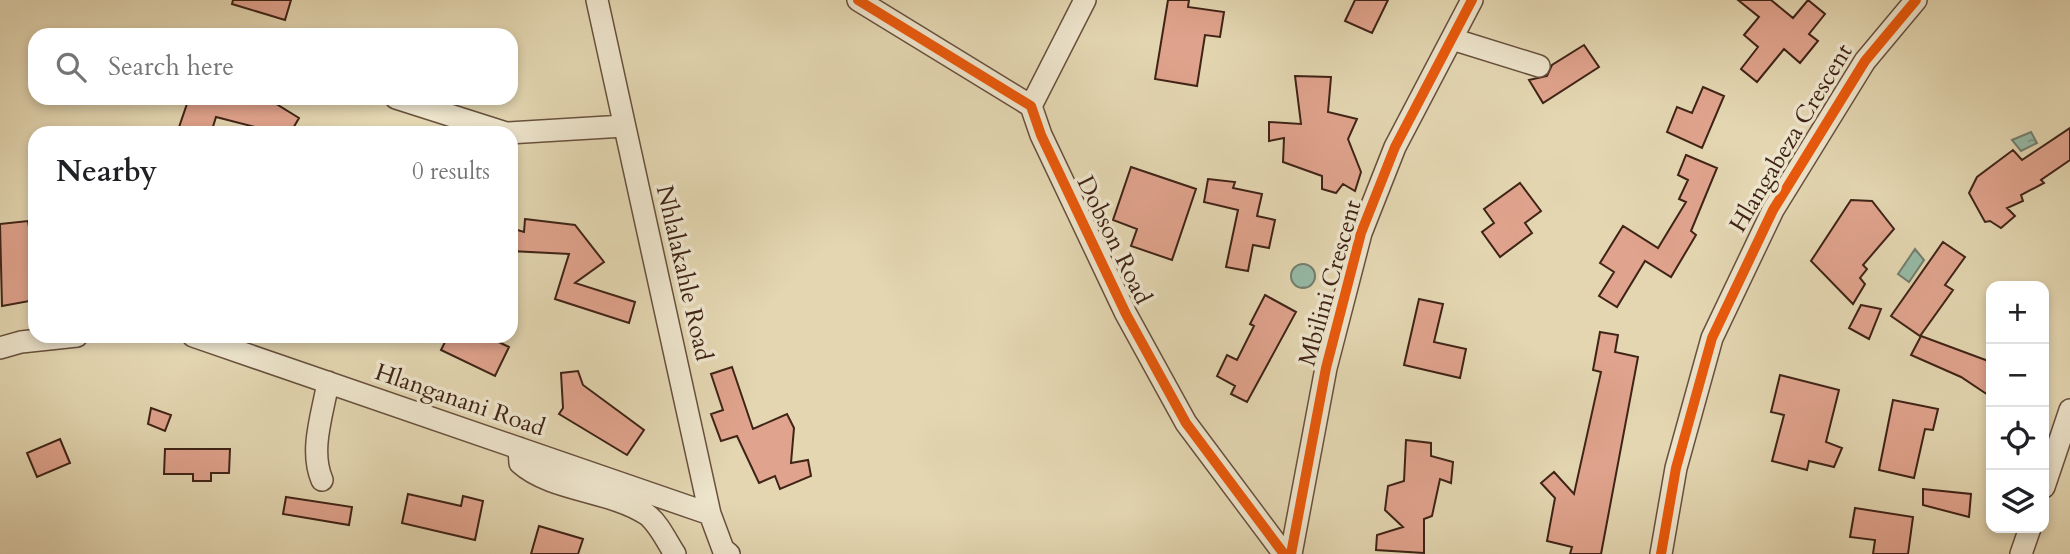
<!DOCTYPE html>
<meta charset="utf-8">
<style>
body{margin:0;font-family:Cardo,serif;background:#f2f2f2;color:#202124}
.controls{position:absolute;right:21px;bottom:21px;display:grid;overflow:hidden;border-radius:14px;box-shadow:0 4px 10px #0003}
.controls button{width:63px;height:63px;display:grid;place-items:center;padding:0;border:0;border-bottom:2px solid #e0e0e0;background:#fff;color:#202124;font:35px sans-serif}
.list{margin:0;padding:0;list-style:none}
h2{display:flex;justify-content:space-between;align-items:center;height:91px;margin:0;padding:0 28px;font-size:30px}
h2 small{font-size:23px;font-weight:400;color:#757577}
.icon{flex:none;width:38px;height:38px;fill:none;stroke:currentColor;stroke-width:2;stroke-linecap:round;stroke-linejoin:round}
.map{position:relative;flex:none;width:2070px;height:554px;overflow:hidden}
.search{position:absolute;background:#fff;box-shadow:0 4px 10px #0003;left:28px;top:28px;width:490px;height:77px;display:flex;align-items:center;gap:18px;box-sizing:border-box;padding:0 24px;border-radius:21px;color:#757577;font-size:26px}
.panel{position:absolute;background:#fff;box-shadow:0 4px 10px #0003;left:28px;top:126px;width:490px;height:217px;border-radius:21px}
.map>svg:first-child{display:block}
</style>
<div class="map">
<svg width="2070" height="554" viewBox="0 0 2070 554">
<defs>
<pattern id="water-ripples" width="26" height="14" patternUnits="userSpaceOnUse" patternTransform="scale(1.75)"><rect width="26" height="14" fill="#96baa7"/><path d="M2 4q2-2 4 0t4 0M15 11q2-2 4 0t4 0" fill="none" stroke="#7c9787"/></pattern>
</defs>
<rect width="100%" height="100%" fill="#e3d6b1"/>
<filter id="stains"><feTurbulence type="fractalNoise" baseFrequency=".00286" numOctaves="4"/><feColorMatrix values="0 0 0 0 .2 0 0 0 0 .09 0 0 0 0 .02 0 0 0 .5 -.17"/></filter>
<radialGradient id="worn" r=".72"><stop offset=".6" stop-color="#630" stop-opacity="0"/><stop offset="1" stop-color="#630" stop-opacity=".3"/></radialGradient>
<!-- water -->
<path fill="url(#water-ripples)" stroke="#737e6d" stroke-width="2" d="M2031,132L2037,143L2021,151L2012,140Z
M1915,249L1924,260L1909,282L1898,274Z
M1291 276a12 12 0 1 1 24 0a12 12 0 1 1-24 0Z"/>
<!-- building -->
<path fill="#e0a38d" stroke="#3f2316" stroke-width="2" d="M233,0H291L285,20L232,4Z
M1168,0H1189L1188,7L1224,12L1220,37L1205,35L1197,86L1155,79Z
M1355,0H1388L1372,33L1345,21Z
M1738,0H1771L1793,18L1808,0L1825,14L1809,34L1818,41L1800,63L1784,49L1757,82L1741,69L1758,47L1744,35L1759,17Z
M1584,45L1599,67L1543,103L1529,80L1547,76L1552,65Z
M1295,76L1331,77L1328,112L1357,119L1348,139L1361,172L1355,191L1343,184L1336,193L1322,189V176L1283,162L1284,138L1269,141V122L1301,124Z
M1703,87L1724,96L1702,148L1667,132L1677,107L1692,113Z
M189,98H242L256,102L257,98L273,102L299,118L292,130L278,133L216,117L211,133H177Z
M2070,128V160L2041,180L2044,183L2021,195L2023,201L2007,208L2015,216L2001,228L1990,221L1985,222L1969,193L1977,177L2013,150L2022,160Z
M1686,155L1717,168L1691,231L1696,235L1671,277L1645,261L1617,307L1599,296L1614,272L1600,263L1623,226L1658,248L1686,202L1679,199L1688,180L1678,175Z
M1131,167L1196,189L1172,260L1131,246L1137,229L1113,220Z
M1208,179L1235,182L1233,188L1262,194L1257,216L1275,220L1269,248L1253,245L1248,271L1226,267L1238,210L1204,202Z
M1520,183L1541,211L1525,223L1532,233L1500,257L1482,232L1494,223L1484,209Z
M1851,200L1872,201L1894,229L1863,265L1867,269L1860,278L1865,284L1853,304L1811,261Z
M525,219L575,225L604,262L575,283L635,302L629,323L555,299L569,254L511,251V228L524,232Z
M28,221L35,262V300L2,306L0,224Z
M1943,242L1965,257L1945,285L1953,290L1920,336L1891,316Z
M1265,295L1296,312L1247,402L1231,394L1235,386L1217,376L1227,355L1237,360L1254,326L1250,324Z
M1419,299L1443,304L1434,342L1466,349L1460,378L1404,365Z
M1861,305L1881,309L1869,339L1849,328Z
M1600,332L1618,335L1615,352L1638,357L1601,554H1570L1572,547L1547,541L1555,498L1541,483L1554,472L1574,494L1601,372L1593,370Z
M448,336H486L509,347L495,376L441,350Z
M1921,336L1991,362V397L1961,377L1911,355Z
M732,367L753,429L787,414L794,428L791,463L808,460L811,476L780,489L775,476L759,483L737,436L721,441L711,414L723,410L711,374Z
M578,371L583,385L644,430L627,455L559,414L563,408L561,373Z
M1780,375L1839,390L1826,442L1842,448L1834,467L1809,461L1807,470L1772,461L1784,415L1771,412Z
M1893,400L1938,409L1933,430L1925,429L1914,478L1879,470Z
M151,408L171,415L165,431L148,424Z
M60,439L70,463L37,477L27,453Z
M1406,440L1431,443V456L1453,462L1451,483L1440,479L1432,516L1424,519V553L1376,550L1377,535L1403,527L1385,510L1388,486L1404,481Z
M165,449H230L229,473H211V481H193V474H164Z
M1923,489L1971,494L1969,517L1923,505Z
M408,494L461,506L463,496L483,501L475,540L402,523Z
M286,497L352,507L349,525L283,514Z
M1855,508L1913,517L1908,554H1873L1875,540L1850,537Z
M539,526L583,539L578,554H531Z"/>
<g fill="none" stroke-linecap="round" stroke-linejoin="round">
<defs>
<path id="minor" d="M597,0L710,514L723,549L729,554
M858,0L1031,106L1041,135L1126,314L1186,423L1284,554
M1452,39L1539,66
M396,98L506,133
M1031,106L1085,0
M508,133L624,126
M193,336L710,514
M0,348L21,342L77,336
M519,448L520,463C551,491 609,490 646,514C658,522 667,542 675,554
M322,480C309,450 323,413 328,382
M2044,487L2070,410
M1291,554L1326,368L1361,233L1395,147L1472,0
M1661,554L1676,468L1712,338L1773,210L1865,61L1916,0
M2021,554L2030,528"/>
</defs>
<!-- minor casing -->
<use href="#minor" stroke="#68503d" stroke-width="24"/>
<!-- minor -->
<use href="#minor" stroke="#ede4cc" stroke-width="21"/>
<defs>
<path id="cycleway" d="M858,0L1031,106L1041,135L1126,314L1186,423L1284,554
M1291,554L1326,368L1361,233L1395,147L1472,0
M1661,554L1676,468L1712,338L1773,210L1865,61L1916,0"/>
</defs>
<!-- cycleway casing -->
<use href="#cycleway" stroke="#ede4cc" stroke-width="15"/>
<!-- cycleway -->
<use href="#cycleway" stroke="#e8590c" stroke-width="10"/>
</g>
<g text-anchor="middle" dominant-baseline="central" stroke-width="7" stroke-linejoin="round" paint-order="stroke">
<!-- street labels -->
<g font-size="24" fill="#3f2316" stroke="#ede4cc">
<text transform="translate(1791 138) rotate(-59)">Hlangabeza Crescent</text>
<text transform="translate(1114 240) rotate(64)">Dobson Road</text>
<text transform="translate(684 273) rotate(77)">Nhlalakahle Road</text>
<text transform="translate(1330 283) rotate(-74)">Mbilini Crescent</text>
<text transform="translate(460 400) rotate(19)">Hlanganani Road</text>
</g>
</g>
<rect width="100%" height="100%" filter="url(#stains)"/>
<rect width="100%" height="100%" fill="url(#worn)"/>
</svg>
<div class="controls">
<button>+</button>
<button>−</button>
<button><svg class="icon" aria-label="locate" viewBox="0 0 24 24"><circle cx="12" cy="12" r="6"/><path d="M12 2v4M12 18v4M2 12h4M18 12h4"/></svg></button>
<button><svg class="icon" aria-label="layers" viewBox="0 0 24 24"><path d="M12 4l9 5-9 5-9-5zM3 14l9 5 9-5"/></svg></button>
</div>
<div class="search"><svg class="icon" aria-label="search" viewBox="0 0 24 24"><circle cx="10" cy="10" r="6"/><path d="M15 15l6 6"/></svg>Search here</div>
<section class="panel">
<h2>Nearby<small>0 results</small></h2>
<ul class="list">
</ul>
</section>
</div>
